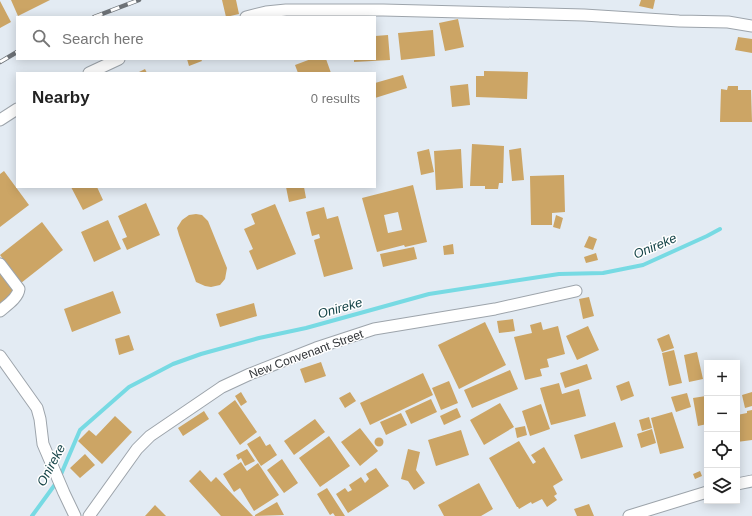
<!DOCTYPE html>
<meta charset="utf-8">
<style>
body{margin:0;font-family:Arial,sans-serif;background:#f2f2f2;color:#222}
.controls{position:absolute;right:12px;bottom:12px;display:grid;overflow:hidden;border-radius:0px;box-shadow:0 2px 10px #0003}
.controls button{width:36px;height:36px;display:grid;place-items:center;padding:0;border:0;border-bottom:1px solid #e0e0e0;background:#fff;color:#222;font:20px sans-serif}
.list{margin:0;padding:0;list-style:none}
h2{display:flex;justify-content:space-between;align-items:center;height:52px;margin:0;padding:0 16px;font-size:17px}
h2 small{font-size:13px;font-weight:400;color:#767676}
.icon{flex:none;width:22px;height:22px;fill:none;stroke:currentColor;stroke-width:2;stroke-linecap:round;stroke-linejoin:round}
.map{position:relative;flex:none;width:752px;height:516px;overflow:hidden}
.search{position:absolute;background:#fff;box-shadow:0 2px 10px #0003;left:16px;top:16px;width:360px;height:44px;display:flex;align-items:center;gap:10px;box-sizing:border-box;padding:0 14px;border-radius:0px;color:#767676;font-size:15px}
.panel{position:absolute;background:#fff;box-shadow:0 2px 10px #0003;left:16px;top:72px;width:360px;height:116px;border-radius:0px}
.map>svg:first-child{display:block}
</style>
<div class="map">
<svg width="752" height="516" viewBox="0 0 752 516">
<rect width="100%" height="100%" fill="#e3ebf3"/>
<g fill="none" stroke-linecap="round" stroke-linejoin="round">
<!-- stream -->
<path stroke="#77dae3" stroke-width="4" d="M32,516L59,479L80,430L129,387L173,364L201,354L259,338L306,328L429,294L559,274L603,273L643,265L707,236L720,229"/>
</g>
<!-- building -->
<path fill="#cca565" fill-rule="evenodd" d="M11,0H50L18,16Z
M222,0H236L239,14L226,17Z
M641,0H655L653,9L639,6Z
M0,1L11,22L0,28Z
M458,19L464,47L445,51L439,23Z
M433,30L435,56L401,60L398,33Z
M388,35L390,60L354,62V59H375V36Z
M738,37L752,39V53L735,50Z
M187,59H201L202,61L189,66Z
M311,59H326L331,73H298L295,65Z
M145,69L147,73H137Z
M484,71L528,72L527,99L476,97V76H484Z
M403,75L407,88L375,98V83Z
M468,84L470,105L452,107L450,86Z
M728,86H738V90H751L752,122H720L721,89L727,90Z
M472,144L504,146L503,183H499L498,189H485V186H470Z
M521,148L524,180L512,181L509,150Z
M429,149L434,172L421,175L417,152Z
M461,149L463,188L436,190L434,151Z
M4,171L29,205L0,227V174Z
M564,175L565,212L552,213V225H531L530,176Z
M413,185L427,242L405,247L404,245L377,252L362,198ZM398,212L402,230L388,233L384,215Z
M71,187H97L103,200L83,210Z
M286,187H304L306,198L289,202Z
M146,203L160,235L127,250L122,239L127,237L118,216Z
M275,204L296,254L257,270L249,251L253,249L244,229L255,224L251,214Z
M324,207L327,219L338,216L353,269L324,277L314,240L320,238L319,234L312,236L306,212Z
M196,214L202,215L208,221L227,268L225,279L220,285L211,287L205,286L196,282L179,235L177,228L182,220L189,215Z
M556,215L563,218L560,229L553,227Z
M108,220L121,249L94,262L81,232Z
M42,222L63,250L21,283L0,255Z
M589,236L597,239L593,250L584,247Z
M453,244L454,254L444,255L443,246Z
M414,247L417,259L383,267L380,254Z
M596,253L598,260L586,263L584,257Z
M0,274L15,293L0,304Z
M113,291L121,313L72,332L64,309Z
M589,297L594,316L583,319L579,299Z
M254,303L257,316L220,327L216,314Z
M513,319L515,331L499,333L497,321Z
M485,322L506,365L459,389L438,345Z
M541,322L543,330L558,326L565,354L547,359L549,367L540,369L542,376L525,380L514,337L532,333L530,325Z
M588,326L599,350L577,360L566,336Z
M669,334L674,348L662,352L657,339Z
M129,335L134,350L119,355L115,339Z
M674,350L682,383L669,386L662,353Z
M697,352L703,379L689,382L684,355Z
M321,362L326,376L305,383L300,369Z
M587,364L592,379L565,388L560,373Z
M510,370L518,389L472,408L464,390Z
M423,373L433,395L370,425L360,403Z
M449,381L458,403L441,410L432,388Z
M629,381L634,396L621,401L616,386Z
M559,383L562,394L579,389L586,416L551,425L540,388Z
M241,392L247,402L241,406L235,396Z
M350,392L356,401L345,408L339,398Z
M752,392V406L745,408L742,395Z
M687,393L691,407L676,412L671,397Z
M706,396L707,424L698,426L693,398Z
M431,399L437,412L411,424L405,411Z
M235,400L257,432L240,445L218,413Z
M500,403L514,427L484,445L470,420Z
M541,404L550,429L530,436L522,411Z
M457,408L461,417L444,425L440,416Z
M752,410V440L737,442V415L747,413V411Z
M204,411L209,419L183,436L178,428Z
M672,412L684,448L660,454L651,418Z
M401,413L407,425L386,435L380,422Z
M115,416L132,432L102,464L78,441L89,430L96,436Z
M649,417L652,428L642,431L639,420Z
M315,419L325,432L294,455L284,441Z
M615,422L623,447L581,459L574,435Z
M525,426L527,435L517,438L515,428Z
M360,428L378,451L360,466L341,442Z
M652,429L656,443L641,448L637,434Z
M461,430L469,455L436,466L428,440Z
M260,436L266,446L270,444L277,455L261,466L247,444Z
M329,436L350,466L320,487L299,458Z
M374.5 442a4.5 4.5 0 1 1 9 0a4.5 4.5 0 1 1-9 0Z
M519,441L533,464L536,462L531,455L544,447L563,480L553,486L557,494L554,496L557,500L547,507L542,499L532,504L531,502L519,509L518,507H517L489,458Z
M247,449L255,461L245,466L241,458L238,460L236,455Z
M408,449L420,452L416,470L425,483L414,490L408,481L401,479Z
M85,454L95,465L80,478L70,468Z
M282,459L298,483L284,493L267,470Z
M241,462L247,471L258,463L279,495L254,511L240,488L234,492L223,474Z
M376,468L389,486L348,513L336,494L345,488L348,492L352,490L349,485L361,477L365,483L369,479L366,474Z
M200,470L211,482L216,477L253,516H221L189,481Z
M700,471L702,476L695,479L693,474Z
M479,483L493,509L481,516H444L438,505Z
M327,488L345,516H335L333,513L330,515L317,494Z
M277,502L284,515L255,516V515Z
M589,504L594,516H577L574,509Z
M155,505L166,516H145Z"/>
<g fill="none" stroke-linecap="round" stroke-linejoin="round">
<defs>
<path id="street" d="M246,17L266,12L286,10H383L584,15L679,21L728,22L752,26
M89,73L119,59
M0,120L17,109
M0,264L19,289C18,298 7,305 0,311
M0,356L37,408L40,419L43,444L64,493L75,516
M737,484L752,481
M89,516L137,449L150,436L222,387L250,374L316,348L374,329L495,309L576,291
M629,516L707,492"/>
</defs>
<!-- street casing -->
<use href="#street" stroke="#9da4ab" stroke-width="13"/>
<!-- street -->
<use href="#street" stroke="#fff" stroke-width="11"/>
<defs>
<path id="rail" d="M94,17L139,0
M0,62L17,52"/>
</defs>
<!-- rail casing -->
<use href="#rail" stroke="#6d7277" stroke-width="4.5"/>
<!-- rail -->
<use href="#rail" stroke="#fff" stroke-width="3" stroke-dasharray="9" stroke-linecap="butt"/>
</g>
<g text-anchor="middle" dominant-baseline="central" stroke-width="3" stroke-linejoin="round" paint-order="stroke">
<!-- street labels -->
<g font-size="12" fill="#323538" stroke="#fff">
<text transform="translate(306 354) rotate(-20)">New Convenant Street</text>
</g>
<!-- water labels -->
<g font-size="13" font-style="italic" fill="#174549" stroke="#fff">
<text transform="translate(655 246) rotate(-23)">Onireke</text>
<text transform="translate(340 308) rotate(-16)">Onireke</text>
<text transform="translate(51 465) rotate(-62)">Onireke</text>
</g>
</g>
</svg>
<div class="controls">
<button>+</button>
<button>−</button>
<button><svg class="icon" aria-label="locate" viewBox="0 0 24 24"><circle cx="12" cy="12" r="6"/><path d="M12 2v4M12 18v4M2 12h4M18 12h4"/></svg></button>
<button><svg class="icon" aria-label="layers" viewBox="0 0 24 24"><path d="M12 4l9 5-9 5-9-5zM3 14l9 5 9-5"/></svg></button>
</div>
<div class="search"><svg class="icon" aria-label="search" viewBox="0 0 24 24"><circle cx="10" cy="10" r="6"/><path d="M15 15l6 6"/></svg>Search here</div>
<section class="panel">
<h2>Nearby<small>0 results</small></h2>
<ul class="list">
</ul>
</section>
</div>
